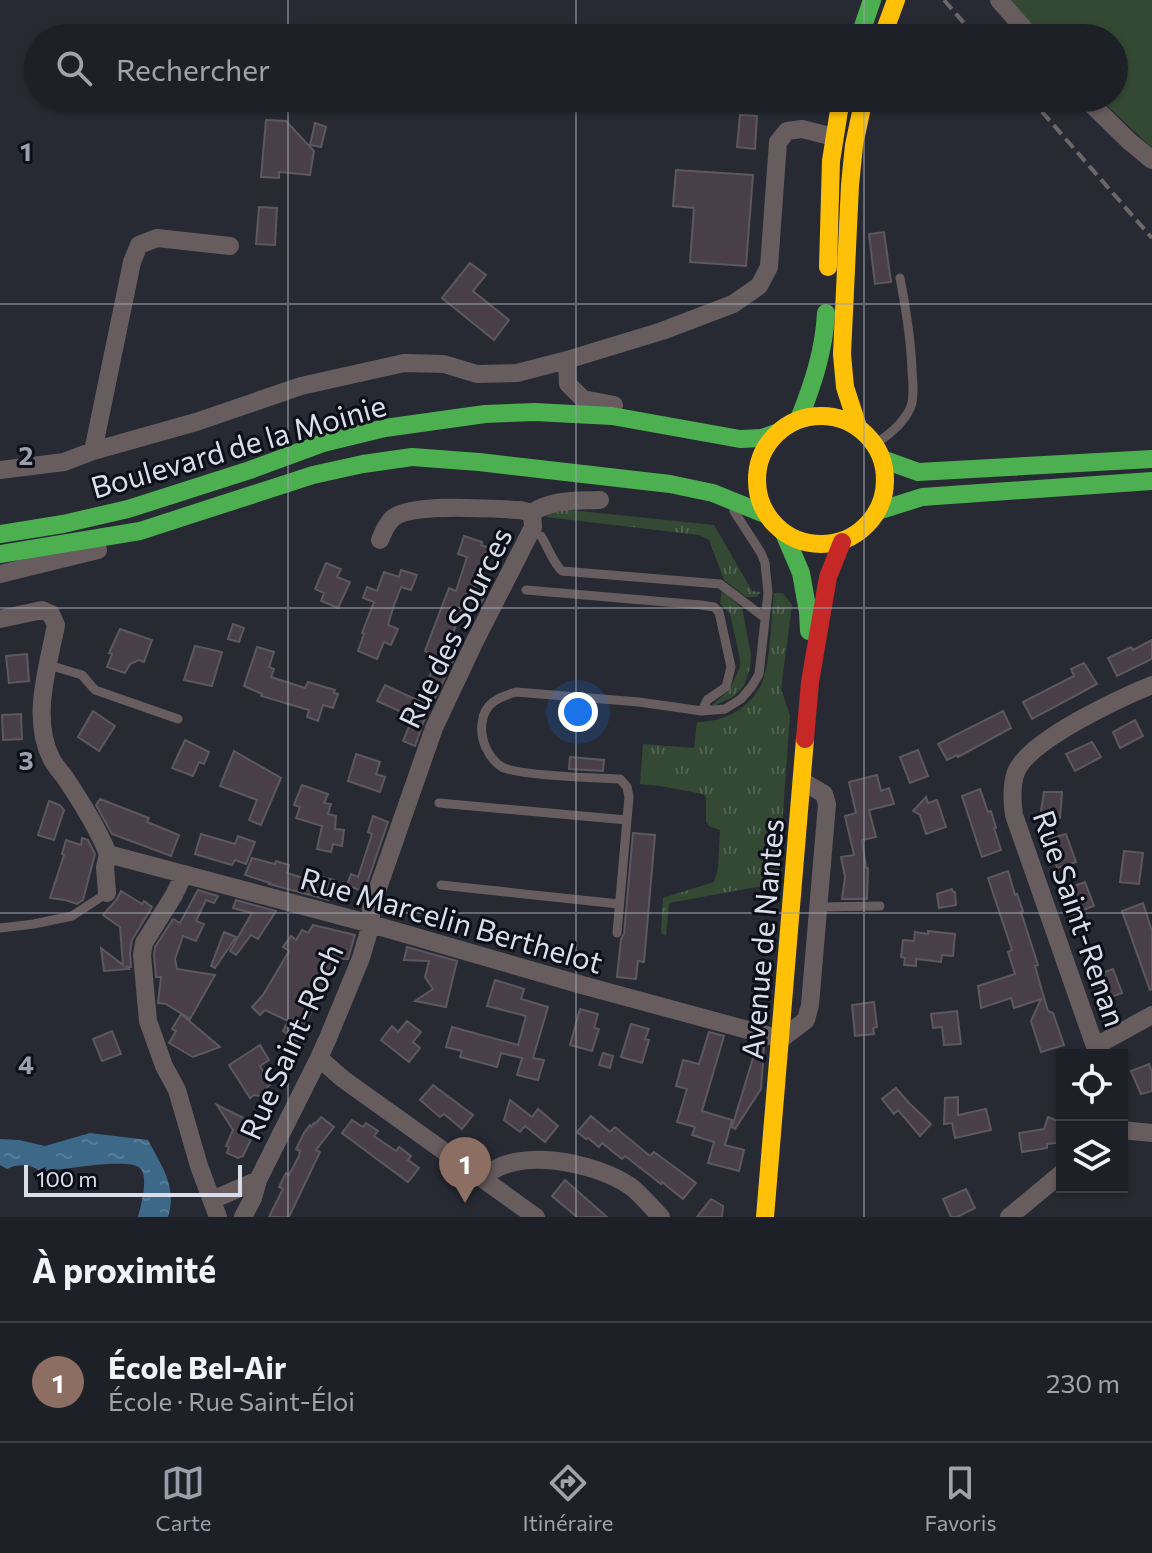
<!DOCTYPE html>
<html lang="fr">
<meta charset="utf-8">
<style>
body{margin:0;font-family:Commissioner,sans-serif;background:#2a2d32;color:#f1f3f6}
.controls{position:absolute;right:24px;bottom:24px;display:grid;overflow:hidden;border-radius:0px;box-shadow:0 2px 6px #0004}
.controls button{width:72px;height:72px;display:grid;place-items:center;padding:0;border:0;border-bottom:2px solid #3b3e43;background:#1d2026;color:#f1f3f6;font:40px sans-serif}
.scale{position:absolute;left:24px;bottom:20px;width:218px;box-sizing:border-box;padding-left:8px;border:4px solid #dadeeb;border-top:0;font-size:22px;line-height:28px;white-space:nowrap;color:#dadeeb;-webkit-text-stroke:6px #0d0f18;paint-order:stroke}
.you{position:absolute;left:578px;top:712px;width:28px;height:28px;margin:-20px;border:6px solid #fff;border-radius:50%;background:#1a73e8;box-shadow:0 0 0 12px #1a73e833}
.badge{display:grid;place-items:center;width:52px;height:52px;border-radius:50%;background:#9b9fab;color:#fff;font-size:26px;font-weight:700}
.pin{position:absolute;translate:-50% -66px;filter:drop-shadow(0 2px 4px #0008)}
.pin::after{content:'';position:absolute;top:42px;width:28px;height:24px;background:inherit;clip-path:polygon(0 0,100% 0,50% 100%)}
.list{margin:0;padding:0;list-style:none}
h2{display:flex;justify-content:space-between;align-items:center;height:104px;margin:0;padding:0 32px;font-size:34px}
h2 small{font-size:26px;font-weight:400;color:#a0a3a7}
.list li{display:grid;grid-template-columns:52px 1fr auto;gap:24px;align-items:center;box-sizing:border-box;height:120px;padding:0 32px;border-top:2px solid #3b3e43}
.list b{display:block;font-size:30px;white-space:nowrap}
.list p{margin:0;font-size:26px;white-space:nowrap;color:#a0a3a7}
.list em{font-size:26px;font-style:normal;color:#a0a3a7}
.icon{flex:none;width:44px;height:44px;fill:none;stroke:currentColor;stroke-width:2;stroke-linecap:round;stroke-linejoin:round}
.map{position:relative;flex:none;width:1152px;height:1217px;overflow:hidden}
.search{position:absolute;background:#1d2026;box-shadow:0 2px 6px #0004;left:24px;right:24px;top:24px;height:88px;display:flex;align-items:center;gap:20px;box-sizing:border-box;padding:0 28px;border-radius:44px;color:#a0a3a7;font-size:30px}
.sheet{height:224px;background:#1d2026}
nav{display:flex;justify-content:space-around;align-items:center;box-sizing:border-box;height:112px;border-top:2px solid #3b3e43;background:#1d2026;font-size:22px;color:#a0a3a7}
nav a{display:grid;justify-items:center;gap:4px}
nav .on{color:#9b9fab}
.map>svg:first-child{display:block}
</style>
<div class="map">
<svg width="1152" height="1217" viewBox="0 0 1152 1217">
<defs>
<pattern id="grass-tufts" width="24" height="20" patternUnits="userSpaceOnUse" patternTransform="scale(2)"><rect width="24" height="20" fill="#344933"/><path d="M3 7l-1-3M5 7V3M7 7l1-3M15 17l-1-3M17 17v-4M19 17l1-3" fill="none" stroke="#516351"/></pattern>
<pattern id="water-ripples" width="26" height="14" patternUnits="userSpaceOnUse" patternTransform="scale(2)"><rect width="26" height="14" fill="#3d6888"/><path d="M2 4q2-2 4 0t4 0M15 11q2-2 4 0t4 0" fill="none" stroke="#587d99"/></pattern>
</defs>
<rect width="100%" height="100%" fill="#272a33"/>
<!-- grass -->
<path fill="url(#grass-tufts)" d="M550,508L714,525L752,591L761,592L756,597H746L724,580L709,540L699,535L546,517Z
M722,590L742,608L751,655L750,668L744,686L734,696L714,706H708L712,705L729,691L740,667V659L730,613L720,604Z
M774,593H783L792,605L781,689L790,715L778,883L669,903L666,936L661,933L663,898L714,882L718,869L720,830L709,826L706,822V797L703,794L660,786L640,784L643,744L694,748L697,722C723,722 747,710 760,687C771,667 771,617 774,593Z"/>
<!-- pitch -->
<path fill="#344933" d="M1007,0H1152V148L1099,98H1114V38H1042Z"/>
<!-- water -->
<path fill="url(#water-ripples)" d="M90,1133L148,1140C161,1165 178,1188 168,1217H138C141,1206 149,1177 140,1168C129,1157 58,1170 41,1172C33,1164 17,1163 7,1169L0,1165V1139L19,1140L45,1146Z"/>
<!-- building -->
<path fill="#483f48" stroke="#5c585d" stroke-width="2" d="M740,115L757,116L755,149L737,147Z
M266,120L286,121L314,151L310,175L279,172V178L261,177Z
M315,123L326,127L321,147L310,145Z
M676,170L753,175L746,266L690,262L694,208L673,206Z
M259,207L277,208L275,245L256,244Z
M884,232L891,282L875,284L869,234Z
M470,263L486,275L473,291L509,320L494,340L442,298Z
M464,536L482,542L481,545L490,548L485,563L483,562L475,589L486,593L480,605L466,600L447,648L457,652L423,723L415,746L403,741L413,717L377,701L385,685L419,701L438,657L425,651L449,588L456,591L467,557L458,554Z
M326,563L341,569L337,577L350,582L338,608L321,601L324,593L315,589Z
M401,570L417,575L411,590L401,587L393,608L388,625L398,629L391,645L384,642L377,659L358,651L364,634L362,633L374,602L363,598L367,587L377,591L384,572L399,577Z
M233,624L244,628L239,642L228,639Z
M120,629L152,640L144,662L139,660L130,664L125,673L107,667L112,654L109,653Z
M1152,640V659L1117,676L1108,658L1131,647L1133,650Z
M195,646L222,652L212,686L184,680Z
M257,647L274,652L269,667L274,669L271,677L305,688L308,682L335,690L334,693L338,694L333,708L323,705L318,721L307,717L309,710L261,696L262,694L244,686Z
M27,654L29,681L9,683L6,656Z
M1084,663L1097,684L1032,719L1023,702L1074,676L1071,669Z
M93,711L115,726L99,751L78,737Z
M1003,711L1011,728L958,757L957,755L947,760L938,744Z
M21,714L22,739L3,740L2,715Z
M1135,720L1143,736L1120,748L1113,732Z
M185,740L209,752L204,764L199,762L193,776L172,768Z
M1092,742L1101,757L1075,771L1066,754Z
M918,750L928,776L910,783L900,757Z
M234,751L281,778L261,825L249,820L257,800L220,786Z
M356,754L380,762L376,774L385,777L380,792L348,781Z
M570,757L604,760L603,771L569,769Z
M877,775L881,791L889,788L894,804L869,810L876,837L862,840L866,868H868L867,899H842L845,877L841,857L854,855L845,816L856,813L849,782Z
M302,785L328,794L324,803L331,804L328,814L336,816L335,829L344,830L342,846L333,844L331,852L317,849L322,826L296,818L300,807L294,805Z
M980,789L988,812L991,811L996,828H994L1001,850L982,857L962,796Z
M1044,792H1062L1060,818L1040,817Z
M926,797L928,803L937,800L946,827L926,834L920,815L913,811Z
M100,799L149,818L147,822L179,835L171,856L112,834L96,805Z
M49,801L60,805L64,810L54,840L38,835Z
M373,816L388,822L364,892L347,885L351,874L358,877L372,834L368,832Z
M633,833L655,835L644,962L638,961L636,979L617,977L621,939L624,934Z
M201,834L235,844L238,836L255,842L246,864L235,860L232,865L195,854Z
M1066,834L1076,862L1057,868L1049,839Z
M82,838L88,840L95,854L83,900L77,904L65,900L50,898L64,855L62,854L66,840L81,845Z
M1124,851L1143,853L1139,884L1120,882Z
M252,858L275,864L276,861L289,865L287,873L320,883L322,877L334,880L329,900L269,884L270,883L245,875Z
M1008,871L1015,895L1017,894L1023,911L1021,912L1038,965L1035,966L1043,994L1048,1011L1053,1013L1064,1045L1041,1052L1031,1021L1041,999L1014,1008L1011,998L981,1008L978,986L1015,974L1008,952L1012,950L988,878Z
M1085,882L1094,906L1073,914L1068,900L1070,899L1066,889Z
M952,889L953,892H955L956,905L939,908L937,894Z
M198,890L218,896L214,903L206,900L196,921L204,924L196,941L183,936L175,959L177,969L215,975L190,1019L166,1004L158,1003L161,977H156L154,955L155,947L173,919L180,923Z
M121,891L142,904L144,901L152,907L132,940L130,953L131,967H127L129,969L104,971L101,948L123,965L120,927L103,915L117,899Z
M236,900L276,911L258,939L251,935L236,955L230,951L252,913L233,908Z
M1143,903L1152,931V989L1150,990L1122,911Z
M313,925L355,935L348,959H336L297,1042L283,1031L288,1021L265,1010L260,1015L252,1007L263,995L289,951L283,947L291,936L296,940L302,930L308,933Z
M928,931L955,934L953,956L942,955L941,962L916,959V966L904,965L905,958L901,957L903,940L914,941L915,932L928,934Z
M224,932L236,937L215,968L211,966Z
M407,947L457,961L446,1007L415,1001L433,989L425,977L429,961L404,960Z
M1113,969L1122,993L1104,1000L1096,975Z
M495,980L524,989L521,999L548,1007L533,1058L544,1060L538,1080L517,1075L522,1058L501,1053L497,1067L460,1057L462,1051L446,1047L452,1027L518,1045L526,1016L487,1006Z
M874,1002L877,1027L873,1028L874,1034L855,1036L852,1005Z
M580,1009L598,1014L594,1028L599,1029L592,1051L570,1045Z
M957,1011L961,1044L944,1045L942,1027L933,1028L931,1014Z
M181,1014L220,1047L193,1057L169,1043L176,1031L172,1029Z
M407,1021L421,1032L413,1042L420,1048L409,1062L381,1040L392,1026L398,1032Z
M631,1024L649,1029L645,1039L649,1040L642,1063L621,1057Z
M112,1031L121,1054L102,1061L93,1039Z
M709,1032L724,1036L702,1111L732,1120L725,1145L744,1150L739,1171L708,1163L714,1142L692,1135L695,1127L677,1122L687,1089L676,1086L683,1060L699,1064Z
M260,1045L269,1060L260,1066L269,1080L270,1085L267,1087V1092L264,1097L254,1095L250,1098L229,1065Z
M757,1045L764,1047L761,1089L735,1129L732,1127Z
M603,1053L613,1056L610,1068L599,1065Z
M1149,1064L1152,1071V1091L1141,1094L1131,1071Z
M433,1085L473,1115L462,1129L444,1114L440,1117L420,1100Z
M896,1088L909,1103L931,1124L920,1136L898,1110L894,1114L882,1099Z
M958,1097V1115L986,1109L991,1130L955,1138L952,1123L944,1124L945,1098Z
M510,1100L532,1117L538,1109L558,1126L545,1142L525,1126L520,1132L504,1120Z
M217,1105L258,1125L243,1156L238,1158L227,1153L229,1147L226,1146L233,1130Z
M591,1116L610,1132L615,1127L650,1156L654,1152L696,1183L683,1199L662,1182L661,1184L625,1156L622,1159L602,1143L599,1147L588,1138L586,1139L577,1132Z
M321,1117L334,1127L316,1150L320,1152L289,1217H269L283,1189L279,1187L286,1173L289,1175L299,1156L300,1151L296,1149L304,1133L310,1125L311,1127L314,1123L315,1124Z
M1048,1117L1062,1123L1059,1133L1060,1140L1056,1143L1047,1144V1148L1022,1152L1019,1133L1044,1129Z
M352,1120L363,1127L366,1123L378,1131L374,1136L396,1151L399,1147L411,1156L408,1160L419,1168L408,1182L342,1133Z
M565,1180L607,1217H577L552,1196Z
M966,1189L975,1208L957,1217H951L943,1199Z
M711,1199L723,1206L722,1217H697Z"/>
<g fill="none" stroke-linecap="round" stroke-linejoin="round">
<!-- lane -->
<path stroke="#685d5e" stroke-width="9" d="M875,444C889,435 907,420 912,403C914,393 913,382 912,371C911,340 906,309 900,278
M541,536C548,547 553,563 562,571L720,584L765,618
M526,590L701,605L714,607L719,612L731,667L726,687L707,700L702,711
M49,665L82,675L95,690L178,719
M439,803L627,820
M441,885L619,904
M819,907L880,906
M0,928L34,924L72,916L107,893
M617,933L629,797L627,787L620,779C598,778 518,776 502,767C488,758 480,740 482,723C484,703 499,697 516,692L639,702L702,711L725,709L741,699L752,686L759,674L768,593L765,563L761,553L734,511L735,509"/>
<!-- street -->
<path stroke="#685d5e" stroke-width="18" d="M999,0L1032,38
M1085,98L1129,141L1152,160
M567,360L568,384L583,399L614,405
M93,451L132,262L139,245L157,238L230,246
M0,470L64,462L93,451L196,422L301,386L404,363L444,364L477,374L517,373L567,360L662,331L733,304L759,286L769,267L778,142L787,131L802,129L834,137
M532,513C551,499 577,501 600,500
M0,574L98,550
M0,619L42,610L51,614L56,625C48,667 31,718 51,758C55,766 61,772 66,779C80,800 99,831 108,854
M108,854L371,924L582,985L781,1039L806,1020L810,1005L827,804L824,794L802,781
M184,874L174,895L144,943L142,955L148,1021L164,1066L177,1090L199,1166L218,1217
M107,893L105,867L108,854
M1096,1046L1152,1015
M1098,1055L1014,815C1012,801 1011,786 1016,772C1029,740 1120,698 1152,685
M319,1058L343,1079L536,1217
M1122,1130L1152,1133
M483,1179C514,1144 596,1163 630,1186C641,1194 651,1207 661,1217
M212,1200L258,1180
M243,1217L253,1198L258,1180L319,1058L328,1038L361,958L371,924V908L434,728L475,641L533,527L532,513L520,510C494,509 412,502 393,518C386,524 383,533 380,540
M1009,1217L1062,1173"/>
<!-- fast -->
<path stroke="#4caf50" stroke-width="18" d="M859,38L872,0
M799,419C813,384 824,351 826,313
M882,459L918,472L1152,459
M878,511L922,497L1152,481
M784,533L801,573L808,612L809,631
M0,534L63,524L128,509L250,470L323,443L385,428L485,414L535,412L612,416L740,439L762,438L776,433
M0,554L140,531L313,475L363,464L412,457L479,462L670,484L713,493L767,515"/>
<!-- slow -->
<path stroke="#ffc107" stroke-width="18" d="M882,38L896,0
M828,267L831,161L841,98
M757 480a64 64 0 1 1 128 0a64 64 0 1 1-128 0Z
M858,427L845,387L842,354L850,185L854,145L864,98
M765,1217L805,739"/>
<!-- jam -->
<path stroke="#c62828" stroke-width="18" d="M805,739L810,682L828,577L842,542"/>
<!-- rail -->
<path stroke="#6b6668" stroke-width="4" stroke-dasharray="12 6" stroke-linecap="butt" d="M944,0L977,38
M1030,98L1152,238"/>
</g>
<!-- grid -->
<path fill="none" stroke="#9b9fab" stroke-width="2" stroke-opacity="0.55" d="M288,0V38M576,0V38M864,0V38M288,98V1217M576,98V1217M864,98V1217M0,304H1152M0,608H1152M0,913H1152"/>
<g text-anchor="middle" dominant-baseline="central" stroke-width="6" stroke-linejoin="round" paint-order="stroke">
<!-- street labels -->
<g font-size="30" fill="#dadeeb" stroke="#0d0f18">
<text transform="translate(238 445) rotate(-16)">Boulevard de la Moinie</text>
<text transform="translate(454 627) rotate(-64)">Rue des Sources</text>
<text transform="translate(1081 918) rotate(71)">Rue Saint-Renan</text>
<text transform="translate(452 919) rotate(16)">Rue Marcelin Berthelot</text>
<text transform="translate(761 939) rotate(-85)">Avenue de Nantes</text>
<text transform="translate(290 1041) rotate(-66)">Rue Saint-Roch</text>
</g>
</g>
<g font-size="26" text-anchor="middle" font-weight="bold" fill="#9b9fab" stroke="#0d0f18" stroke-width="6" stroke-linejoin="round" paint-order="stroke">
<text x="26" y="161">1</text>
<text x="26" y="465">2</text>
<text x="26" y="770">3</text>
<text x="26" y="1074">4</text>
</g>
</svg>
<div class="controls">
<button><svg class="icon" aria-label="locate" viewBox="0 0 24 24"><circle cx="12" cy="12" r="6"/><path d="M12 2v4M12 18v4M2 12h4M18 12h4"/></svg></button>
<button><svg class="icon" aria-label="layers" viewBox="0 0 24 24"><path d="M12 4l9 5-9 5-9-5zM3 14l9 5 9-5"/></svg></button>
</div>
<div class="scale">100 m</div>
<div class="you"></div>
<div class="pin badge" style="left:465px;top:1203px;background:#8d6e63">1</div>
<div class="search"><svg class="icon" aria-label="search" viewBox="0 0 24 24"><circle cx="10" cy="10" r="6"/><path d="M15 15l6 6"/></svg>Rechercher</div>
</div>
<section class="sheet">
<h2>À proximité<small></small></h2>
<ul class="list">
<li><span class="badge" style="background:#8d6e63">1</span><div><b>École Bel-Air</b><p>École · Rue Saint-Éloi</p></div><em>230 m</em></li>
</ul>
</section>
<nav>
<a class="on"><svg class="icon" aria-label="map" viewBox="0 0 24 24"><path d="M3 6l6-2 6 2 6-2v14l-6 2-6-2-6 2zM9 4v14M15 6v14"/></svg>Carte</a>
<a><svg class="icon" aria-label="directions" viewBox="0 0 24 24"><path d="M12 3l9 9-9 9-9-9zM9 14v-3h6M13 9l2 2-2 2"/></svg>Itinéraire</a>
<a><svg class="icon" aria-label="saved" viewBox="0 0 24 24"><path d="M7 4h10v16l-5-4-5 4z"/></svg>Favoris</a>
</nav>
